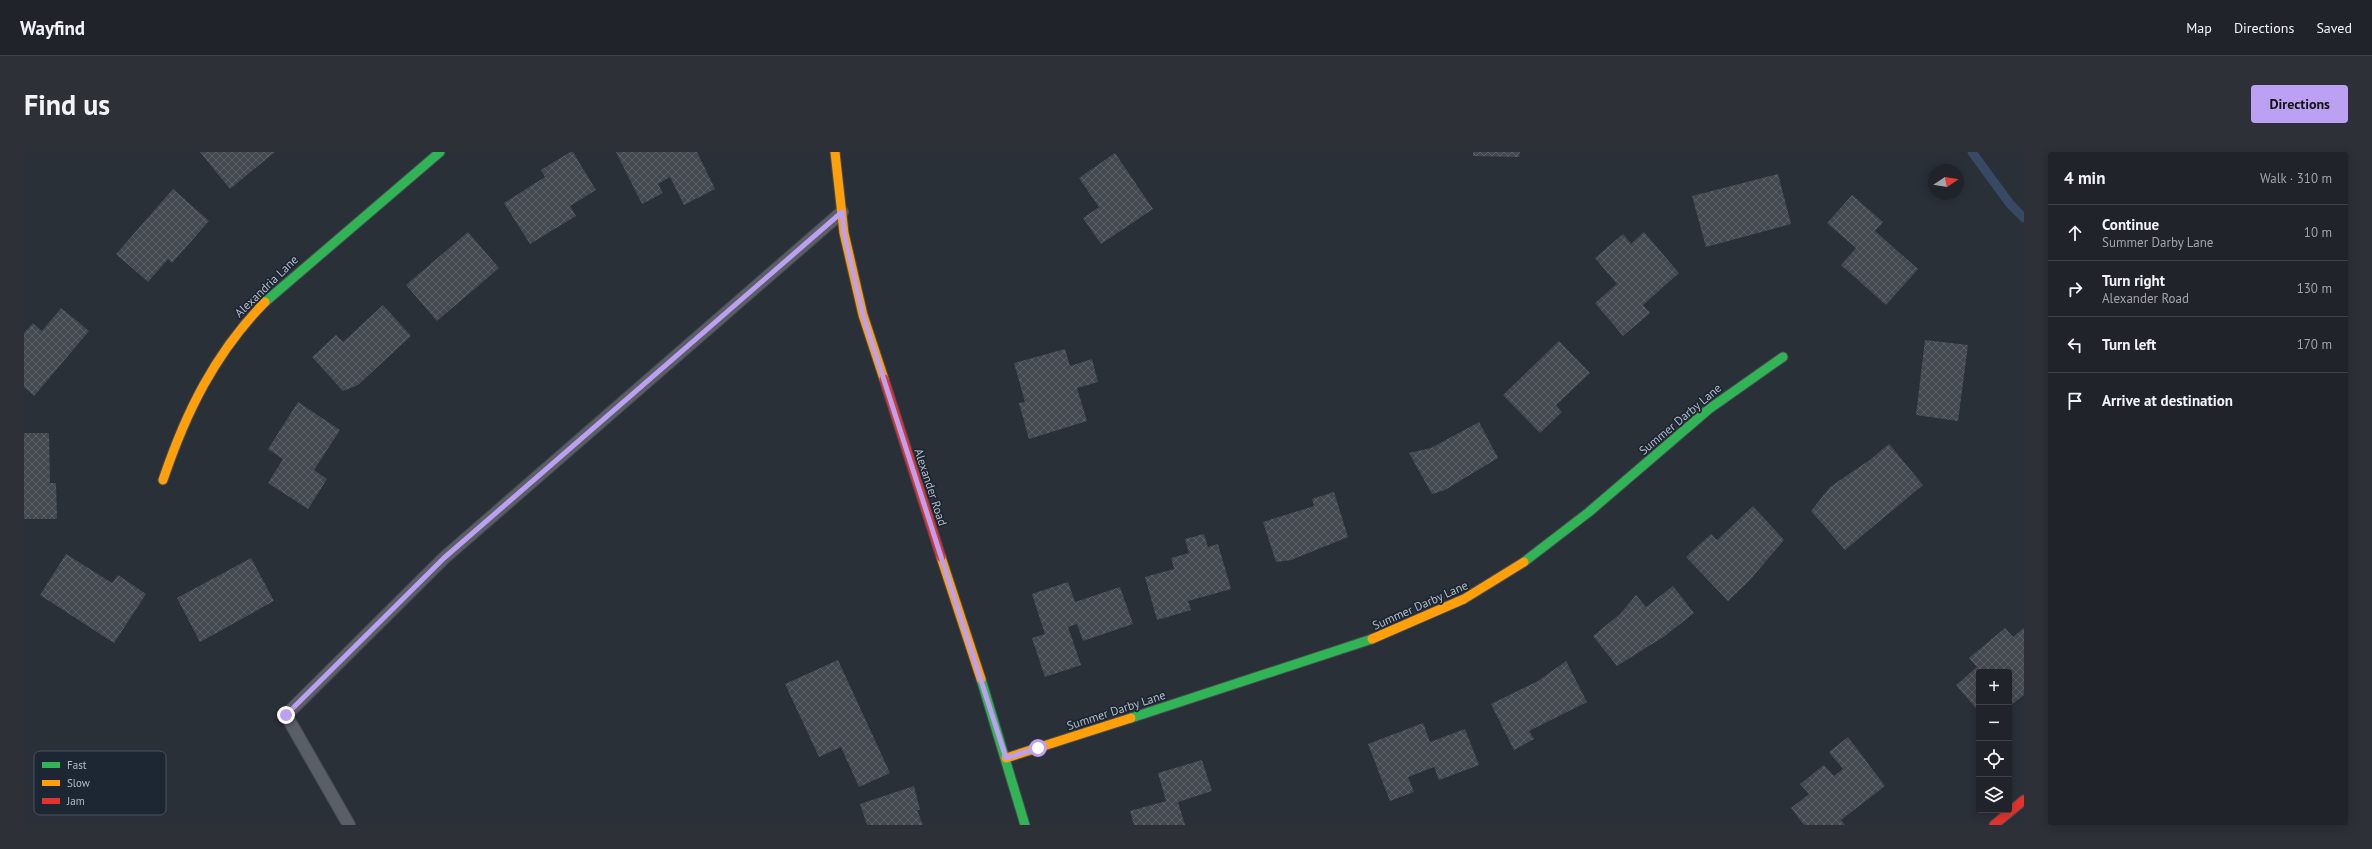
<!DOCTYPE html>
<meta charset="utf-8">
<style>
body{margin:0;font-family:"PT Sans",sans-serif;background:#2d3036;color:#f1f3f6}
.controls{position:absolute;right:12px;bottom:12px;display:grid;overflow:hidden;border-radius:4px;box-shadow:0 2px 10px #0003}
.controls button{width:36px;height:36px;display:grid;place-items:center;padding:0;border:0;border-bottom:1px solid #3d4147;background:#20242a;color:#f1f3f6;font:20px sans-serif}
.compass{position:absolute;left:1904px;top:12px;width:36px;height:36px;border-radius:50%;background:#20242a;box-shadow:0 2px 10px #0003;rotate:78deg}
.stop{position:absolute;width:12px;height:12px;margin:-9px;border:3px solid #bca0f2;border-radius:50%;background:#fff}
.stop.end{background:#bca0f2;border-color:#fff;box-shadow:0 1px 4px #0008}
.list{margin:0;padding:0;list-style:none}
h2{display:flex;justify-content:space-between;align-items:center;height:52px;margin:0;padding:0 16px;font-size:17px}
h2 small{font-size:13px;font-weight:400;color:#a2a4a8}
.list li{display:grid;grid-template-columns:26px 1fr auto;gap:12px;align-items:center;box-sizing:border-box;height:56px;padding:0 16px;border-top:1px solid #3d4147}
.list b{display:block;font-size:15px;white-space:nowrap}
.list p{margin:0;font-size:13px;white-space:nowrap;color:#a2a4a8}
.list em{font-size:13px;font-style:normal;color:#a2a4a8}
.icon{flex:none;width:22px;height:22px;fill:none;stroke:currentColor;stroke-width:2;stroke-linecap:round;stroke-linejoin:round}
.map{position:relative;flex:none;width:2000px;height:673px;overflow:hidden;border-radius:4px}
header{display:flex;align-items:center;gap:24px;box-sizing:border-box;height:56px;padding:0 20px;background:#20242a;border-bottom:1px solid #3d4147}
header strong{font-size:19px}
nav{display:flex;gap:22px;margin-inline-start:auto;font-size:14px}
.intro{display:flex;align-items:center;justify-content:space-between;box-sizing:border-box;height:96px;padding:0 24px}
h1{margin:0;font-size:28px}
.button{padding:10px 18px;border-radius:4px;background:#bca0f2;color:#111;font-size:14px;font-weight:700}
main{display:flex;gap:24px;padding:0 24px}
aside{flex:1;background:#20242a;border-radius:4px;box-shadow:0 2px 10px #0003}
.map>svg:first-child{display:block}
</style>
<header>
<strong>Wayfind</strong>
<nav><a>Map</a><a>Directions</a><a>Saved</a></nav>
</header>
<div class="intro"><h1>Find us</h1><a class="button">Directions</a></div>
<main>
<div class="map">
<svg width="2000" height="673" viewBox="0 0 2000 673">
<defs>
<pattern id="building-cross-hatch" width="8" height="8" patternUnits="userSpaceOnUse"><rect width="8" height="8" fill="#444950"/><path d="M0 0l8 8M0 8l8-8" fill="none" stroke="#5d6168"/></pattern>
</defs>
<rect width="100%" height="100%" fill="#2a3038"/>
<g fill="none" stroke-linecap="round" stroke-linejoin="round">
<!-- stream -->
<path stroke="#384963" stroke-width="9" d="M1948,0L1986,52L2000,66"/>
</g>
<!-- building -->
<path fill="url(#building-cross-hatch)" d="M176,0H251L206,37Z
M546,0H549L572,38L546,54L552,64L506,92L480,51L521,25L517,18Z
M592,0H673L691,37L660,53L646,25L634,32L639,41L618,52Z
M1449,0H1496L1495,5L1449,4Z
M1091,1L1129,57L1077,92L1059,66L1075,55L1055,26Z
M1754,22L1767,72L1682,95L1668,44Z
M149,37L185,69L148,111L144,107L124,130L92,102Z
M1828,43L1859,70L1851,79L1894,117L1862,153L1817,113L1832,96L1803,71Z
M444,80L475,116L413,169L382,133Z
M1620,80L1655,121L1619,153L1626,161L1599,184L1571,151L1593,132L1571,106L1599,82L1607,92Z
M359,153L387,184L334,233L319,239L288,205L312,183L319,190Z
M37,156L65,179L10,244L0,235V181L9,171L18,179Z
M1901,188L1944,193L1934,269L1892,263Z
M1535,189L1566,221L1532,253L1538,260L1516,281L1479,243Z
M1041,197L1046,214L1068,207L1074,230L1053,236L1063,269L1005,287L995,251L1001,250L990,211Z
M274,250L316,278L290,318L303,327L284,357L244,331L259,307L244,297Z
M1455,270L1474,306L1421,338L1408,342L1385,301L1407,296Z
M0,281H25L26,331H32L33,367H0Z
M1865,292L1899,333L1821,398L1787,359L1806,335L1847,307Z
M1310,340L1324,385L1267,408L1252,410L1239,370L1290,354L1288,347Z
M1729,354L1760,388L1725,429L1704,449L1662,405L1687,382L1693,388Z
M1180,382L1184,395L1194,392L1207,437L1164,449L1167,458L1133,468L1121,425L1150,417L1147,406L1165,401L1161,387Z
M42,402L88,431L94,423L122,442L90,491L16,443Z
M227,406L250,449L176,490L153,446Z
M1044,430L1051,450L1096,435L1109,472L1059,489L1053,472L1044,475L1057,513L1021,525L1008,486L1021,482L1008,442Z
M1649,434L1670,461L1641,484L1593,514L1569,484L1596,462L1612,443L1622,455Z
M1981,476L1989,485L2000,476V543L1986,554L1985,520H1955V560L1932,533L1953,515L1945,506Z
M814,508L866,621L835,635L817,595L795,605L761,532Z
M1542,509L1563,550L1505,579L1510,587L1490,598L1467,552L1514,529Z
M1399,571L1406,590L1441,577L1455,613L1415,628L1410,615L1384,625L1390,640L1366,649L1344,592Z
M1824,585L1861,634L1817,668L1821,673H1780L1767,656L1785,642L1776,632L1800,613L1810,624L1819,617L1805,600Z
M1178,608L1188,639L1154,650L1161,673H1110L1106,659L1142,649L1134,621Z
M890,634L896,658H893L899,673H843L836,652Z"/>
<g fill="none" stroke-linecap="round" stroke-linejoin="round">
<defs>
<path id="lane" d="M325,673L262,563L420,406L818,60"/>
<path id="fast" d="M241,150L416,0
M1500,410L1565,360L1685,257L1759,205
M957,527L1001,673
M1107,566L1348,487"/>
<path id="slow" d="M811,0L820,81L839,163L860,227
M139,328C162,260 191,201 241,150
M917,405L957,527
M1348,487L1440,447L1500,410
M982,606L1107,566"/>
<path id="jam" d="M860,227L917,405
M1970,673L2000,648"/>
</defs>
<!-- lane casing -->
<use href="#lane" stroke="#484c53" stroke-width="14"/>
<!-- fast casing -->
<use href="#fast" stroke="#484c53" stroke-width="11"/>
<!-- slow casing -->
<use href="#slow" stroke="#484c53" stroke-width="11"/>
<!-- jam casing -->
<use href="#jam" stroke="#484c53" stroke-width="11"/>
<!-- lane -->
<use href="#lane" stroke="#5a5e66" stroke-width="12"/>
<!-- fast -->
<use href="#fast" stroke="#30b455" stroke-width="9"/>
<!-- slow -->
<use href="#slow" stroke="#ff9f0a" stroke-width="9"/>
<!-- jam -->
<use href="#jam" stroke="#e5322d" stroke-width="9"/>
</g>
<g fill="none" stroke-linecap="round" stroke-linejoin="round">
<!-- route -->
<path stroke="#bca0f2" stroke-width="5" d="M262,563L420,406L818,60L820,81L839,163L982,606L1014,596"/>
</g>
<g text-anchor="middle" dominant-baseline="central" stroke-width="3.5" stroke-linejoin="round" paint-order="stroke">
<!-- street labels -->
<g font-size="12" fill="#b4bcc9" stroke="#1d2633">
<text transform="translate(242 134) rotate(-44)">Alexandria Lane</text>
<text transform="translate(1656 267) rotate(-40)">Summer Darby Lane</text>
<text transform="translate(907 335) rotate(72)">Alexander Road</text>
<text transform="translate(1396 453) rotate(-24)">Summer Darby Lane</text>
<text transform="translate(1092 558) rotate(-18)">Summer Darby Lane</text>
</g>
</g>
<!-- legend -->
<rect x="10" y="599" width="132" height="64" rx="6" fill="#1d2633" stroke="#4a5360" stroke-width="1"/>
<rect x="18" y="610" width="18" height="6" fill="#30b455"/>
<rect x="18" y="628" width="18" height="6" fill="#ff9f0a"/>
<rect x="18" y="646" width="18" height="6" fill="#e5322d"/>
<g font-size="11" fill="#b4bcc9">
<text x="43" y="617">Fast</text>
<text x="43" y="635">Slow</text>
<text x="43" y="653">Jam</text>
</g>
</svg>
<div class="controls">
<button>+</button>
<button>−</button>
<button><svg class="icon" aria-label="locate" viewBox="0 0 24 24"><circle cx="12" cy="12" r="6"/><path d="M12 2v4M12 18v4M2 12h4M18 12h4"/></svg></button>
<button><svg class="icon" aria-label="layers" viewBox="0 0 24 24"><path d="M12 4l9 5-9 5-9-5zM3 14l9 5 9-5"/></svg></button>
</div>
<svg class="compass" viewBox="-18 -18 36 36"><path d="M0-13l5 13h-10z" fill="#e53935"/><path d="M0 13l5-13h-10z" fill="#a2a4a8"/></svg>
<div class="stop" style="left:1014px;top:596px"></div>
<div class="stop end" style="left:262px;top:563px"></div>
</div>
<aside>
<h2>4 min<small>Walk · 310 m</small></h2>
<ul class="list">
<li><svg class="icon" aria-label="ahead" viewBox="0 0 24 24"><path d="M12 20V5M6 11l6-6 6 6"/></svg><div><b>Continue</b><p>Summer Darby Lane</p></div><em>10 m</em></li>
<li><svg class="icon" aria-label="right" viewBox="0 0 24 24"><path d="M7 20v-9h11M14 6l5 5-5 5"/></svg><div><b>Turn right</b><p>Alexander Road</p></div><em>130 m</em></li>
<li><svg class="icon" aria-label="left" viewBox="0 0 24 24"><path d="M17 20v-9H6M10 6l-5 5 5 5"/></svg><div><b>Turn left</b></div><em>170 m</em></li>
<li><svg class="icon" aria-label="arrive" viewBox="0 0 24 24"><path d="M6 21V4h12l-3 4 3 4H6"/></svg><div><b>Arrive at destination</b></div></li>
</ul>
</aside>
</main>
